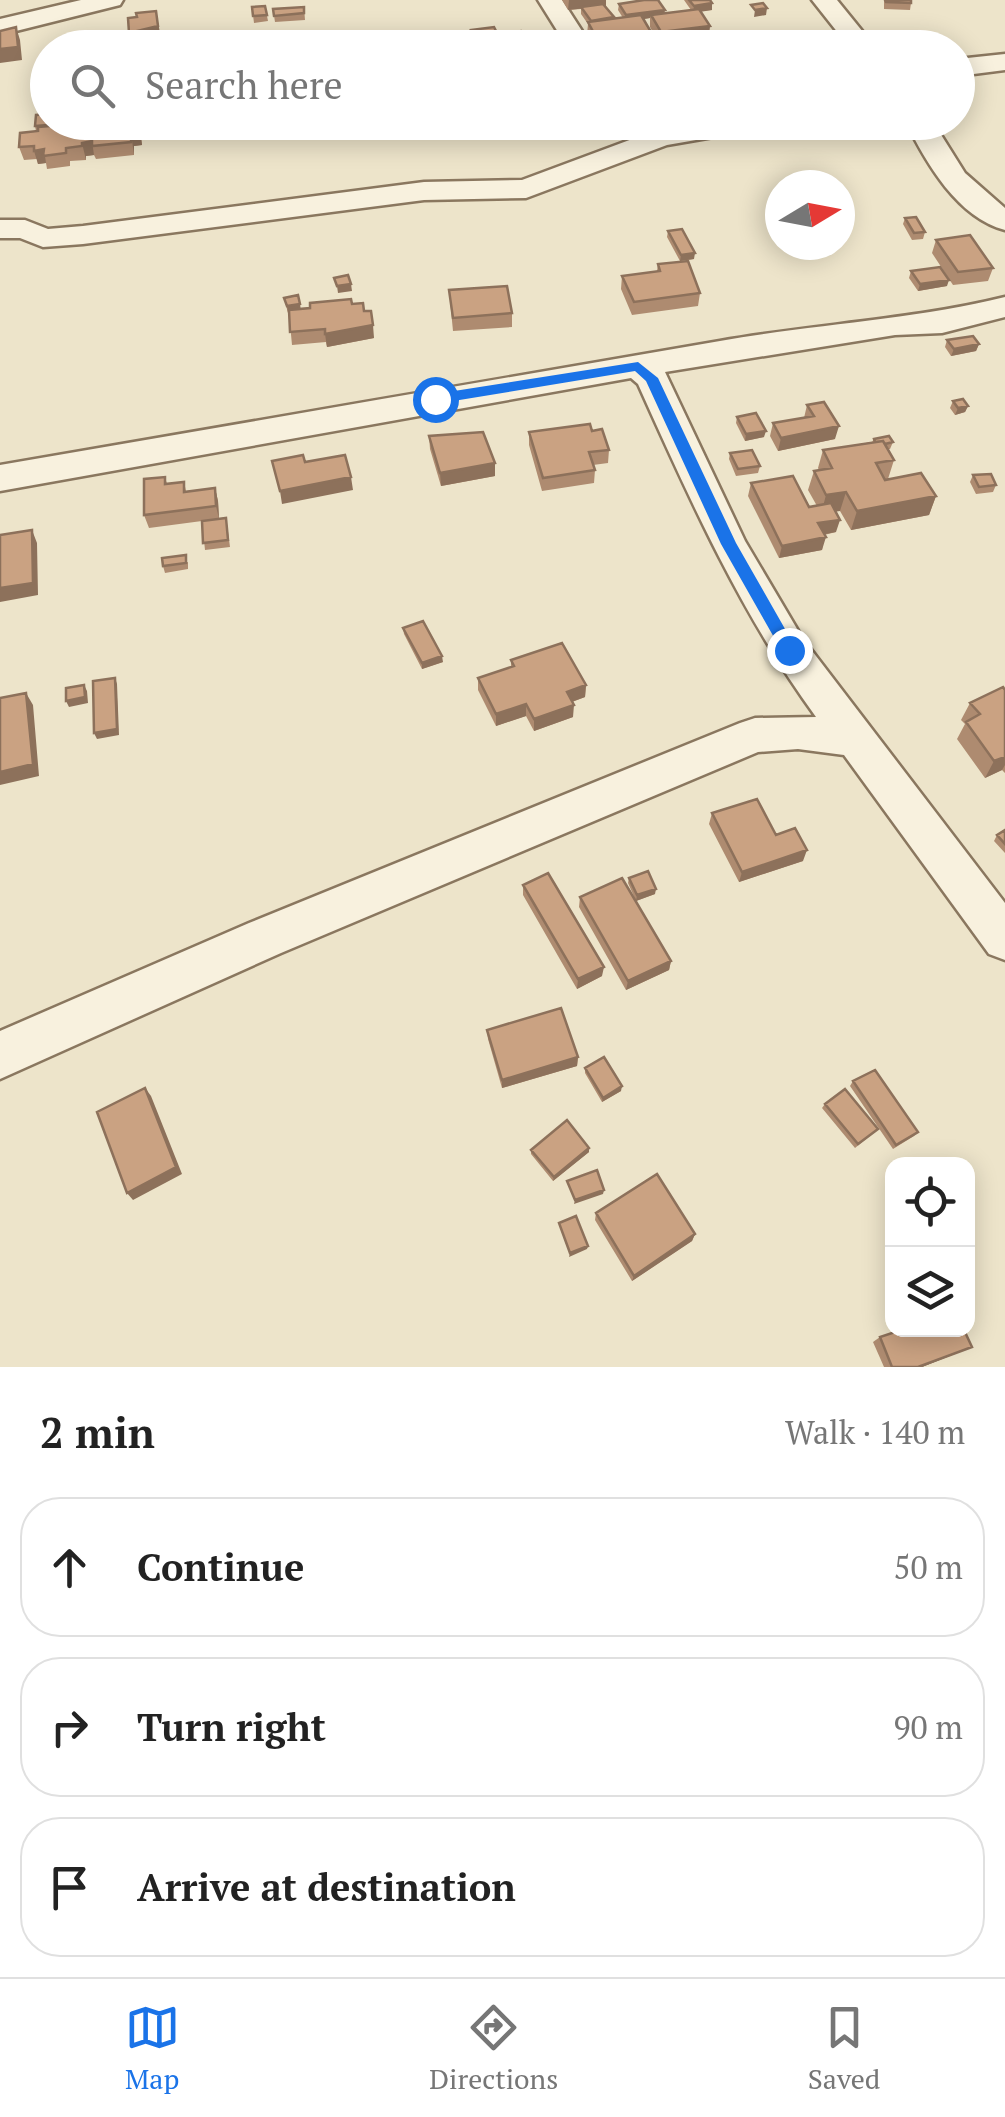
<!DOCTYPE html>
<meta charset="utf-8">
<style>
body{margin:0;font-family:"PT Serif",serif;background:#f6f6f6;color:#222}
.controls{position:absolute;right:30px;bottom:30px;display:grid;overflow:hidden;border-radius:20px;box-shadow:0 5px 25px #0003}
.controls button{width:90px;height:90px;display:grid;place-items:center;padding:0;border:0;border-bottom:2px solid #e0e0e0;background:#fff;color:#222;font:50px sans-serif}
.compass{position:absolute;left:765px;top:170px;width:90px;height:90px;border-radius:50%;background:#fff;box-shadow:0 5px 25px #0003;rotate:80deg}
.stop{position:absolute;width:30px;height:30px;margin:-22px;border:8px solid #1a73e8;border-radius:50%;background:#fff}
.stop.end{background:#1a73e8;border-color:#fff;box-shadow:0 2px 10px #0008}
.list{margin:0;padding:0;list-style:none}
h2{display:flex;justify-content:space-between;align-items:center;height:130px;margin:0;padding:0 40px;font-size:42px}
h2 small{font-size:32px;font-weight:400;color:#767676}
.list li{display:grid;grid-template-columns:65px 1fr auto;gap:30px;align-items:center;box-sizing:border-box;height:140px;margin:0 20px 20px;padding:0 20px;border:2px solid #e0e0e0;border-radius:40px}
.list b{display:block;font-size:38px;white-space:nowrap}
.list em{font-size:32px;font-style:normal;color:#767676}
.icon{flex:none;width:55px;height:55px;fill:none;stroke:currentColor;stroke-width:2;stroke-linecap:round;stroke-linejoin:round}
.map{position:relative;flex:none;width:1005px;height:1367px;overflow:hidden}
.search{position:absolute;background:#fff;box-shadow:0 5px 25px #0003;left:30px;right:30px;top:30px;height:110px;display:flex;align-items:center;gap:25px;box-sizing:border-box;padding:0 35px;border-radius:55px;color:#767676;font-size:38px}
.sheet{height:610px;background:#fff}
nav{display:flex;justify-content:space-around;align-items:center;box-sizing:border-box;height:140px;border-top:2px solid #e0e0e0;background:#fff;font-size:28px;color:#767676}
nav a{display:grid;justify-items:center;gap:5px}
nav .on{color:#1a73e8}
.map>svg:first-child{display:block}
</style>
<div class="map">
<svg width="1005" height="1367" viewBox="0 0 1005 1367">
<rect width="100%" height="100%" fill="#ede4ca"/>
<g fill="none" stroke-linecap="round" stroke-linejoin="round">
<defs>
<path id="street" d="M81,0H123L120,5L0,35V19Z
M538,0H562L593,48H568Z
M812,0H837L876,48H850Z
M1005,54V70L958,76V59Z
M703,122H767L754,130L667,145L526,198L424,200L83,244L43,247L20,238H0V220H25L48,229L83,226L424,182L522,180L651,132Z
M906,122H933L965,173L1005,208V230C958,218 926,163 906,122Z
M1005,297V317L942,333L895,335L665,372L745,541L803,639L1005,903V960L989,954L844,755L798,749L758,752L281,953L0,1079V1031L249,923L740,723L755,718L816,717C741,614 690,500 638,384L631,378L0,491V465C240,424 480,382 720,341C815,324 912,320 1005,297Z"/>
</defs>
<!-- street casing -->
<use href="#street" stroke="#8a775f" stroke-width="5"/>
<!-- street -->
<use href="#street" fill="#f8f1de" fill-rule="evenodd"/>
</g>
<!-- wall -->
<path fill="#ae8b70" d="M562,0H606V6L614,19L623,18L618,10L619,4L665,13L691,10L684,0H710L712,3V10L700,11L710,26L708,39L660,45L650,27V18L643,19L651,32L649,45L628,48H594L587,35L588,24L581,14V9L568,10Z
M884,0H911V3L910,10L884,9Z
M265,6L268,21L254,23L252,7Z
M304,7L305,20L275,22L273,9Z
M505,33L524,41V48H507Z
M50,122V126L139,122L142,145L134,146V155L96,159L94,155L86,156V160L70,161V166L47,169L46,163L38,164L37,159L24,160L19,147L36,131L35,126Z
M905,218L925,232L923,239L912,240L903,224Z
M668,231L694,259L680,261L667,237Z
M936,240L993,268L988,281L953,285L932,253Z
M658,264L700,293L698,306L632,315L621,289L622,276L657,271Z
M911,271L947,286L918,291L909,278Z
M449,290L512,313V327L453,331Z
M284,298L301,309L352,304L364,311L374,338L327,347L326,342L292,345L289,313H288Z
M947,340L979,344L976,351L951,356L945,347Z
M953,401L968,406L965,412L955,415L950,408Z
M807,405L835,439L778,451L770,436L773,423L804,418Z
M737,417L764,437L745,441L736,423Z
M592,431L609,450L608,463L593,465L595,470L594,483L542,491L529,445V432Z
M429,436L495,463V476L441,486L430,449Z
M874,439L893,442L890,449H888L894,460L888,479L936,496L929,515L851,530L840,511H836V532L824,535L822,550L779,558L748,496L751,483L809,507L817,506L808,490L814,471L819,470L818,468L823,450L872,442Z
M730,453L760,466L758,473L736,476L729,459Z
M973,475L996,485L993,492L976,494L970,482Z
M165,477L167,484L184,482L186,491L215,488L218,501L219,518H226L227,524L230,547L205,550L202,521L149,528L144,515Z
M188,562V569L165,573L163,566Z
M403,628L443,662L422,669L404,634Z
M511,660L586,685L585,697L572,702L573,717L534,731L526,716L496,726L478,690V678L511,667Z
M1005,690V773L1002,770L985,778L957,739L965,724L961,720L970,703Z
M712,813L776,835L803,861L739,882L709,824Z
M1005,830V853L994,841L997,835Z
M629,878L655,894L636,901L628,883Z
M523,885L602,976L577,989L523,895Z
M580,897L671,961L669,970L626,990L579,907Z
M487,1030L578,1057L577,1066L502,1088L488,1039Z
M585,1068L621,1091L602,1102L585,1073Z
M853,1081L918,1132L914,1136L893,1149L850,1086Z
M825,1104L878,1129L855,1148L822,1108Z
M531,1150L589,1152L553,1181L531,1154Z
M596,1213L695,1234L692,1241L632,1281L595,1220Z
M880,1337L972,1347L922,1367H884L873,1342Z"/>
<!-- shaded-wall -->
<path fill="#8d715b" d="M569,0H606V6L568,10Z
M712,3V10L693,13L694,6Z
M767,8L766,15L754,17L755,10Z
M665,10L664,16L651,15L650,18L626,22V15Z
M156,11L160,33L131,40L129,33Z
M710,26L708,39L660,45L661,32Z
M16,27L20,40L22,60L0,63V49Z
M651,32L649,45L628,48H596L597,39Z
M497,33V39L474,42L473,35Z
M750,37L749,44L731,47L732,41Z
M139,122L142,145L134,146V155L131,133Z
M92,141L94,155L86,156V160L82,143Z
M44,149L46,163L38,164L34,151Z
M695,253L694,259L680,261L681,255Z
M949,280L947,286L918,291L920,284Z
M351,284L352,291L338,293L337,286Z
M300,304L301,311L288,313L287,306Z
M373,325L374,338L327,347L325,334Z
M979,344L976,351L951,356L954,349Z
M968,406L965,412L955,415L958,408Z
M839,426L835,439L778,451L781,438Z
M766,431L764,437L745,441L746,434Z
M495,463V476L441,486L440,473Z
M351,477L353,490L282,504L280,491Z
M215,488L218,501L219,519L216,506Z
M846,492L840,511L821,514L826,495Z
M936,496L929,515L851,530L857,511Z
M840,520L836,532L815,536L818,523Z
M32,530L37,543L38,595L0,602V588Z
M826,537L822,550L779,558L782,546Z
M442,656L443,662L422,669V663Z
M115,678L117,684L119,735L97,739L94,733Z
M84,685L87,691L88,703L69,707L66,701Z
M586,685L585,697L566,704L567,692Z
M26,693L33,705L39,776L0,785V772Z
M526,704V716L496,726V714Z
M574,705L573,717L534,731V719Z
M1005,757V765L1002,770L985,778L994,761Z
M807,850L803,861L739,882L742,872Z
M656,889L655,894L636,901L637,895Z
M671,961L669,970L626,990L628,981Z
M604,967L602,976L577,989L578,979Z
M578,1057L577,1066L502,1088V1080Z
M622,1086L621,1091L602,1102L603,1098Z
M145,1088L151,1096L182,1174L133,1200L127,1193Z
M589,1148V1152L553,1181L554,1177Z
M604,1190L603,1194L574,1204L575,1200Z
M695,1234L692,1241L632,1281L634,1276Z
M588,1246L587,1249L569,1257L570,1253Z
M972,1347L922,1367H918Z"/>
<!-- building -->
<path fill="#caa282" stroke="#8d715b" stroke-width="2.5" d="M644,0H658L665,10L626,15L619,4Z
M689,0H710L712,3L694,6Z
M885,0H911V3L886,2Z
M763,3L767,8L755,10L751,5Z
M603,4L614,17L591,21L581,7Z
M265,6L267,15L253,16L252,7Z
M304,7V13L274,16L273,9Z
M699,9L710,26L661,32L651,15Z
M156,11L158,26L129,33L128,18L137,17L136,13Z
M641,15L651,32L597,39L588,22Z
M16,27L18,47L0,49V31Z
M494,27L497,33L473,35L471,30Z
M521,31L524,41L508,42L505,33Z
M745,32L750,37L732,41L728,36Z
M448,36L453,48H412L410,41Z
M473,37L479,48H460L456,40Z
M158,40L159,47L132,48V43Z
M48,114V125L35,126L36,115Z
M98,122H138L139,132L131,133V142L92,146V141L82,143V146L66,148V153L43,156L44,149L34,151V146L19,147L20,133L38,131V127Z
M916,217L925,232L914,233L905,218Z
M682,229L695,253L681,255L668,231Z
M970,235L993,268L958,272L936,240Z
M688,261L700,293L634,302L622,276L660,271L658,264Z
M940,267L949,280L920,284L911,271Z
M348,275L351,284L337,286L334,278Z
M507,286L512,313L453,318L449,290Z
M298,295L300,304L287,306L284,298Z
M351,299L352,304L363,303L364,311H371L373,325L325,334V329L290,332L289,310L310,308V303Z
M973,336L979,344L954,349L947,340Z
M963,399L968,406L958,408L953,401Z
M824,402L839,426L781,438L773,423L814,416L807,405Z
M756,413L766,431L746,434L737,417Z
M590,424L592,431L602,429L609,450L589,452L595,470L543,478L529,432Z
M483,432L495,463L440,473L429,436Z
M889,436L893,442L885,444L883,441L875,442L874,439Z
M883,441L894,460L876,463L885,480L921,473L936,496L857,511L846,492L826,495L814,471L832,468L823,450Z
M752,450L760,466L738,469L730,453Z
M303,455L305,462L345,455L351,477L280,491L272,461Z
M991,474L996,485L979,487L973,475Z
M793,476L809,507L831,503L840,520L818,523L826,537L782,546L751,483Z
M165,477V484L184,482V492L215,488L216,506L144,515V479Z
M226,518L228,540L203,543L202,521Z
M32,530L33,583L0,588V535Z
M186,555V563L163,566L162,558Z
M423,621L442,656L422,663L403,628Z
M562,643L586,685L567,692L574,705L534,719L526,704L496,714L478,678L514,666L511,660Z
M115,678L117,729L94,733L93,681Z
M84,685L85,697L66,701V688Z
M1003,687L1005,690V757L994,761L966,722L980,714L970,703Z
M26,693L33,764L0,772V698Z
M757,799L776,835L795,828L807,850L742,872L712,813Z
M1005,830V844L997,835Z
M648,871L656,889L637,895L629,878Z
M548,873L604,967L578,979L523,885Z
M622,878L671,961L628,981L580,897Z
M561,1008L578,1057L502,1080L487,1030Z
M604,1057L622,1086L603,1098L585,1068Z
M875,1070L918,1132L896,1145L853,1081Z
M145,1088L176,1167L127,1193L97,1112Z
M845,1089L878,1129L858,1144L825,1104Z
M567,1120L589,1148L554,1177L531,1150Z
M597,1170L604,1190L575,1200L567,1181Z
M657,1174L695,1234L634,1276L596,1213Z
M576,1216L588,1246L570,1253L559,1223Z
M901,1330H964L972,1347L918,1367H892L880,1337Z"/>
<!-- route -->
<path fill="#1a73e8" d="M638,362L658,378L736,543L797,650L795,655H784L721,544L646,381L635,371L435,404L428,399L435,394Z"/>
</svg>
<div class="controls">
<button><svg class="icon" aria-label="locate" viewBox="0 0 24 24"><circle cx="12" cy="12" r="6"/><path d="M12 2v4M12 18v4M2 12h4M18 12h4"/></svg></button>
<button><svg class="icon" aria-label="layers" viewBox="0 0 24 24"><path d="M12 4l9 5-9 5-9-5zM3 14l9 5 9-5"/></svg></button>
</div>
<svg class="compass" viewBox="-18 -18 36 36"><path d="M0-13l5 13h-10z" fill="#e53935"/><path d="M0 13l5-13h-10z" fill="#767676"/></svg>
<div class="stop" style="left:435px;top:399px"></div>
<div class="stop end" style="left:789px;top:650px"></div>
<div class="search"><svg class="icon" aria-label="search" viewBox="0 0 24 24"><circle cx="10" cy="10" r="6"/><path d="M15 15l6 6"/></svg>Search here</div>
</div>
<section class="sheet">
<h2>2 min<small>Walk · 140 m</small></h2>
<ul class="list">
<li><svg class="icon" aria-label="ahead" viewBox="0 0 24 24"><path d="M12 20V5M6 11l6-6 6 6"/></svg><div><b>Continue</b></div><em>50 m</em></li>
<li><svg class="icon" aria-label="right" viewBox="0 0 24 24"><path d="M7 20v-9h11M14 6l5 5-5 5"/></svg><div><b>Turn right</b></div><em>90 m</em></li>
<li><svg class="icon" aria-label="arrive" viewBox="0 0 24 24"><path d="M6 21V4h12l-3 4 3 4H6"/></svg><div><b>Arrive at destination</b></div></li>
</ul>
</section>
<nav>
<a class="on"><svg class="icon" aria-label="map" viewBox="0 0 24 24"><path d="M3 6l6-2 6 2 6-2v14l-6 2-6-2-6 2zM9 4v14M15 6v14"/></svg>Map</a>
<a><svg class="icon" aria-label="directions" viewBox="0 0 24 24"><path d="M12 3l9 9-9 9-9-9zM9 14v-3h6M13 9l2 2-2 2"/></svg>Directions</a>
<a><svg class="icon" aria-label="saved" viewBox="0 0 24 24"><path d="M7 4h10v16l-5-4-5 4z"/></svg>Saved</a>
</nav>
